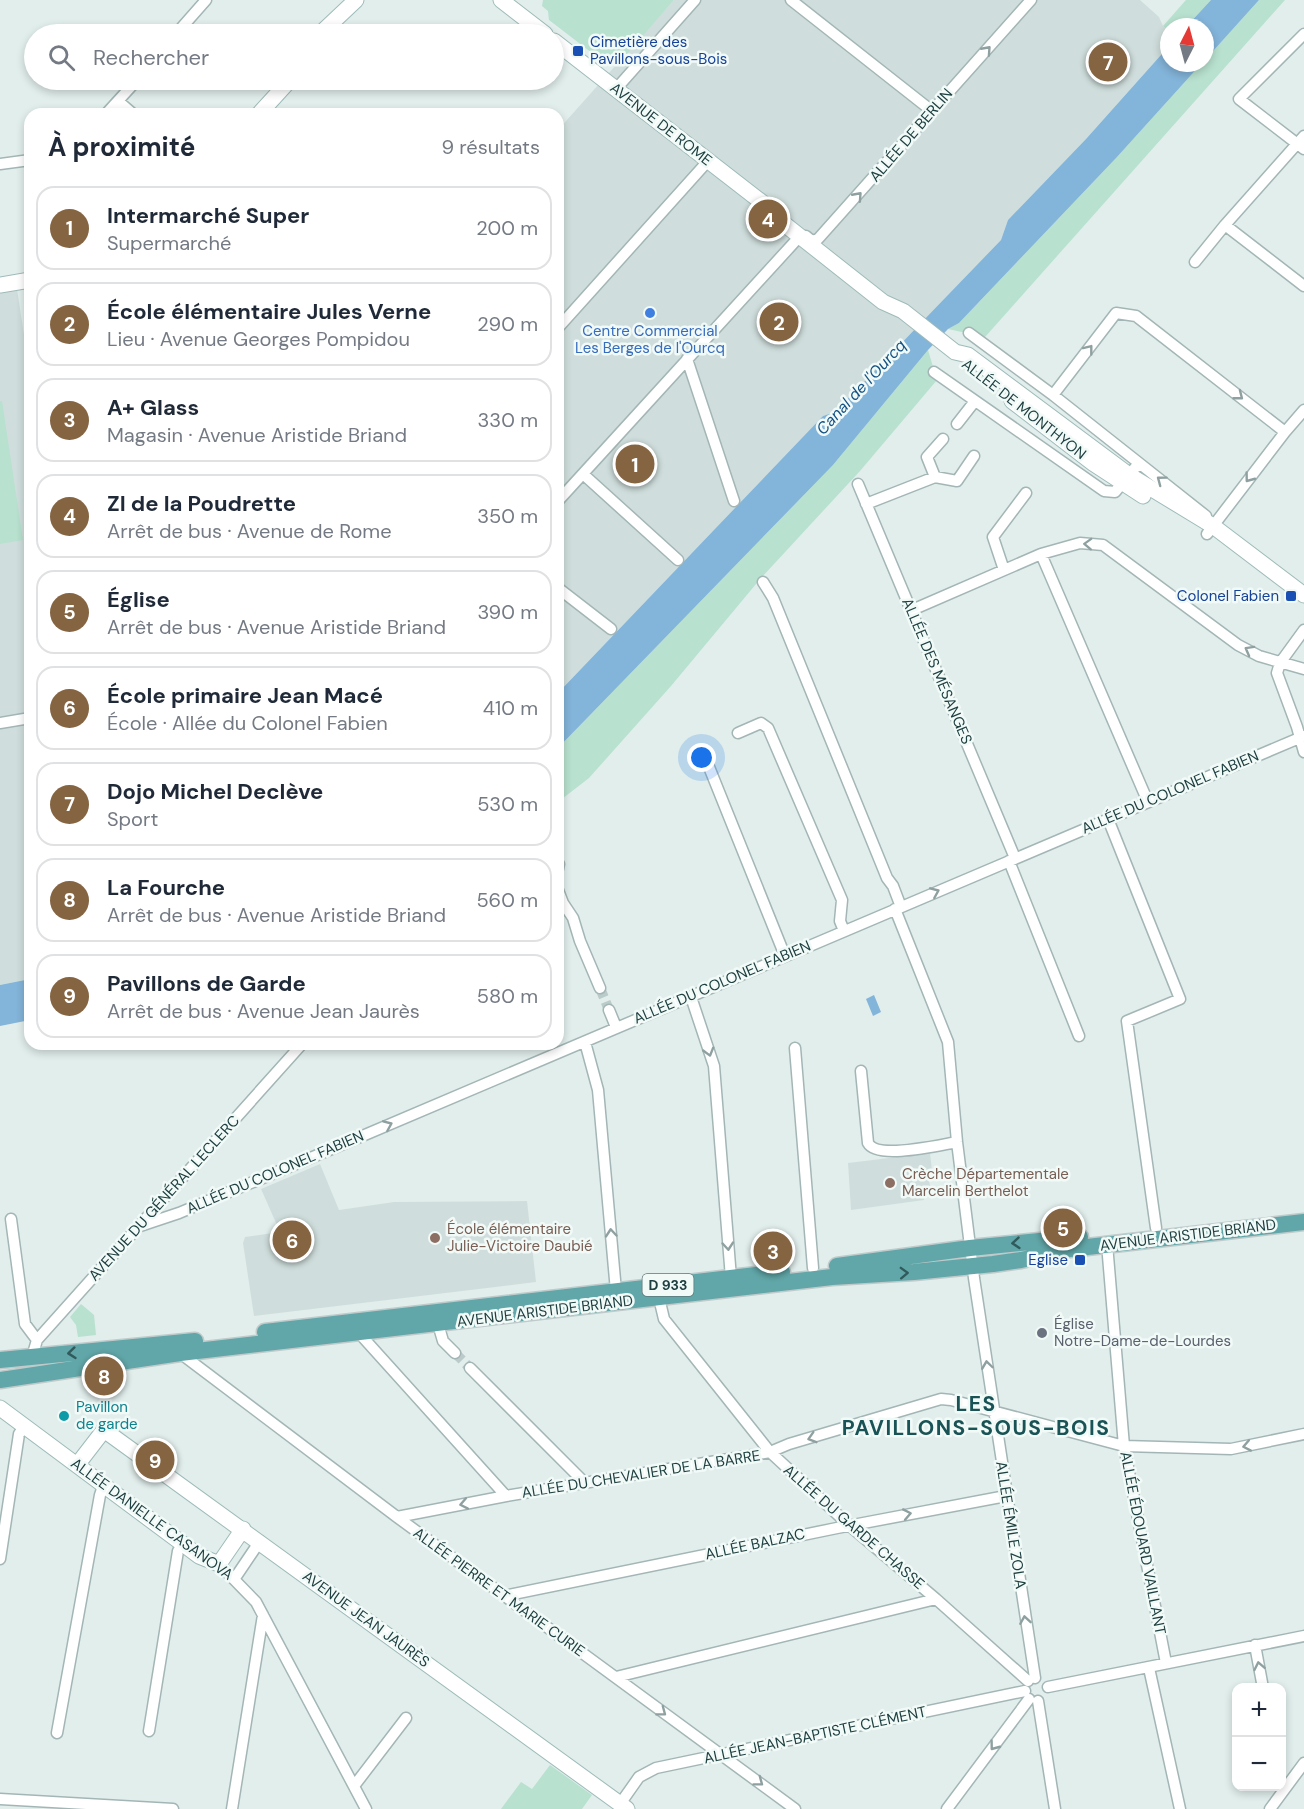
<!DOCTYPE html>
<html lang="fr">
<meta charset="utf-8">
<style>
body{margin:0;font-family:"DM Sans",sans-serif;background:#f6f6f7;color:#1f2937}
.controls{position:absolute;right:18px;bottom:18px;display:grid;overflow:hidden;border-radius:12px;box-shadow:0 3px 9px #0003}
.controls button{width:54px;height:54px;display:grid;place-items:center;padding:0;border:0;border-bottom:2px solid #e0e1e3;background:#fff;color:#1f2937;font:30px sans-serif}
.compass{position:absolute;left:1160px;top:18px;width:54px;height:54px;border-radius:50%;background:#fff;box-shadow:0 3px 9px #0003;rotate:6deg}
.you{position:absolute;left:702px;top:758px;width:21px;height:21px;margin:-15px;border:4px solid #fff;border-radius:50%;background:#1a73e8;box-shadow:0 0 0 9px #1a73e833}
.badge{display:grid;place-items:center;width:39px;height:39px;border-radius:50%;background:#846441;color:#fff;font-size:20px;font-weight:700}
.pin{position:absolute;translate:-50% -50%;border:3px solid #fff;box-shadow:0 2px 6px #0006}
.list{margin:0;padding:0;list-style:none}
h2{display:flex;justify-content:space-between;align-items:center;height:78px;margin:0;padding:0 24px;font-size:26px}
h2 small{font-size:20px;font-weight:400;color:#747a83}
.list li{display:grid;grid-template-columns:39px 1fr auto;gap:18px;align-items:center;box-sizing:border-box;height:84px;margin:0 12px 12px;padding:0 12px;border:2px solid #e0e1e3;border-radius:18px}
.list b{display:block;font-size:22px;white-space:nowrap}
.list p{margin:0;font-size:20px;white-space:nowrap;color:#747a83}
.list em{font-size:20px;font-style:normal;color:#747a83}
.icon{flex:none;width:33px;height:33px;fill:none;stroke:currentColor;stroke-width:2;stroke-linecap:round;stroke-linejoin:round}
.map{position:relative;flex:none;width:1304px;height:1809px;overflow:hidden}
.search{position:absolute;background:#fff;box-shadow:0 3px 9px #0003;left:24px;top:24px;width:540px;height:66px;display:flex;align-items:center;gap:15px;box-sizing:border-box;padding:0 21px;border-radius:33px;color:#747a83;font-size:22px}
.panel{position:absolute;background:#fff;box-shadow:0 3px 9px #0003;left:24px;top:108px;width:540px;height:942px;border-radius:18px}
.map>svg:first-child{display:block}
</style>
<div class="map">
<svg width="1304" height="1809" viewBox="0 0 1304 1809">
<rect width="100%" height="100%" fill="#e1eeec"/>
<!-- built -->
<path fill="#cfdedc" d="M674,0H1140L1159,17L1163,26L1169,31V46L1086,139L1008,220L1001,240L835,412L823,416L558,693V130Z
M17,289L30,374V979L0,985V291Z
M930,1153L933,1179L929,1180L930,1186H927L928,1191H925L924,1200L851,1210L848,1163Z
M320,1164L339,1210L394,1202L527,1201L536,1282L254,1316L243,1243L245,1237L280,1232L261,1189Z"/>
<!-- green -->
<path fill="#b8e1cf" d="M543,0H674L620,62L605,63L549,20L548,11L542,6Z
M1186,0H1211L1186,27H1169V31L1163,26Z
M1259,0H1285L985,337L948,329L959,323L1117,157L1202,63H1205V60Z
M928,350L937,380L860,471L761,578L671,686L589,778L558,802V748L833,465Z
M0,401H2L23,540L0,544Z
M81,1304L94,1315L96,1335L78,1337L76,1325L70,1317Z
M550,1765L592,1795L582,1809H501L521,1782L532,1789Z"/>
<!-- water -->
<path fill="#83b4d9" d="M1211,0H1259L1205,60V27H1186Z
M1169,46V63H1202L1117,157L959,323L948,329L928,350L833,465L558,748V693L823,416L835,412L1001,240L1008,220L1086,139Z
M30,979V1020L0,1026V985Z
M874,995L881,1012L873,1016L866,999Z"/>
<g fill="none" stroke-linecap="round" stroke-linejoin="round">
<!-- street-tunnel -->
<path stroke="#bacbca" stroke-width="10" stroke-dasharray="10 5" stroke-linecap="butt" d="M600,988L609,1010
M455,1353L470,1368"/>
<defs>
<path id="street" d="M791,0L932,111
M176,34L206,0
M1304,34L1239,99L1304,149
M616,89L695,0
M118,101L133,114
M106,114L137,80
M0,164L30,160
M1225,225L1304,286
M806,236L812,241L818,239L1031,0
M1195,262L1225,225L1304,136
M558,328L708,161
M687,359L734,501
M934,372L1104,491L1115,492L1139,463L1053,395L969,333
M1053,395L1116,313L1136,316L1285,432
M957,424L975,401
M943,439L927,457L935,477L957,481L974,456
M1139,463L1206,516
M583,474L678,560
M858,484L1015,858
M558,501L800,236
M866,504L935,477
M1207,534L1285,432L1304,410
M1041,554L1148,802
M1004,570L993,537L1026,493
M763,582L773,598L887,878L893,886L901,907
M558,588L611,629
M912,610L1041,554L1080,543L1103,545L1238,645L1259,656L1304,669
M1304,630L1280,663L1277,673L1297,727L1304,752
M0,723L30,718
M738,733L761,723L768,728L842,900L840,921L844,931
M705,757L785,956
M1108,819L1180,999L1127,1021L1156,1228
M1009,861L1079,1036
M558,869L559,864
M558,890L563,903L573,918L580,941L600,988
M895,909L948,1042L957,1142L974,1278L1035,1678
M691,997L714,1066L731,1278
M609,1010L616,1027
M585,1042L598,1090L616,1291
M795,1048L813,1268
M861,1071L868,1143C877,1160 939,1145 957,1142
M11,1219L25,1324L37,1340
M140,1226L179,1213L327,1151L1304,736
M1107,1244L1124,1446L1166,1663
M659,1298L664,1319L770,1452L850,1526L936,1599L1028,1681
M438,1324L443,1341L455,1353
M359,1333L506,1496
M180,1353L397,1517L795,1809
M32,1357L37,1340L302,1044
M470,1368L585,1483
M397,1517L506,1496L770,1452L789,1444L941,1399L951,1400L1124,1446L1231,1449L1304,1434
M0,1559L19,1434L24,1427
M219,1564L256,1602L366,1809
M235,1578L260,1541
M504,1596L837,1528L1006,1496
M1255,1645L1263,1688
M1149,1668L1180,1809
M616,1677L936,1599
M1048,1687L1304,1636
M1038,1701L1055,1809
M149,1731L178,1551L184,1544
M57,1733L100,1495L103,1486
M354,1786L406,1718
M0,1799L173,1809
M620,1804L639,1777L656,1768L1025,1691
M232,1809L263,1615
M947,1809L1029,1699
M1270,1809L1304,1763"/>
<path id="secondary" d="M501,0L545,34
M320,34L356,0
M554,41L768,207L783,223L883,302L903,311L955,352L968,355L1129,475L1213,526L1304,595
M259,114L290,80
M0,285L30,280
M1012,401L1094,464L1143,496
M0,1408L199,1556L219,1564L243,1529
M77,1465L104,1430L627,1809"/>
<path id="primary" d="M837,1266L970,1248L1080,1237
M265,1332L782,1272
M0,1360L195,1341
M0,1380L180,1353L832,1277L914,1272L993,1264L1021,1260L1070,1249L1304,1222"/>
</defs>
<!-- street casing -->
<use href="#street" stroke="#a3b6b5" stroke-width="13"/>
<!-- secondary casing -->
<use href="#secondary" stroke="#9ebbb9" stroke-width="17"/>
<!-- primary casing -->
<use href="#primary" stroke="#c0caca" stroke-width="19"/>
<!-- street -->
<use href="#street" stroke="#fff" stroke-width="10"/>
<!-- secondary -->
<use href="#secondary" stroke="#fff" stroke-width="15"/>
<!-- primary -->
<use href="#primary" stroke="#61a6a8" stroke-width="16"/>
</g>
<!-- one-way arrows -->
<defs><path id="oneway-chevron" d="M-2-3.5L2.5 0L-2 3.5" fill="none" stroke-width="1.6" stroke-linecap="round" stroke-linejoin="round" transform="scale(1.5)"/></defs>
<g stroke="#8fa0a0">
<use href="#oneway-chevron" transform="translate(987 50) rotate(-48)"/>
<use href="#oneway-chevron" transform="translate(858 196) rotate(-48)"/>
<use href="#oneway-chevron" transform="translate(1089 349) rotate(-52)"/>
<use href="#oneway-chevron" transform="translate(1239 396) rotate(38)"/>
<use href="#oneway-chevron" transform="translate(1249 478) rotate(127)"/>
<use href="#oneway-chevron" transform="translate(1161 480) rotate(-143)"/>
<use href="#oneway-chevron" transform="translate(1088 544) rotate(-178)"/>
<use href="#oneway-chevron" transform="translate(1249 650) rotate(-151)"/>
<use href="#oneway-chevron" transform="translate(935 892) rotate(-23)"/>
<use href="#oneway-chevron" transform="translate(709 1052) rotate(74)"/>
<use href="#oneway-chevron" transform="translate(388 1125) rotate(-23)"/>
<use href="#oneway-chevron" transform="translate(611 1233) rotate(-95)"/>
<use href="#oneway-chevron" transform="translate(728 1246) rotate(85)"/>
<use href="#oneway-chevron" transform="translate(987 1365) rotate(-98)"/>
<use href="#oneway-chevron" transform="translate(812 1438) rotate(163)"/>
<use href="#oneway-chevron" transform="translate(1247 1446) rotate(169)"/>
<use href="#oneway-chevron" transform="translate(464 1504) rotate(169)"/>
<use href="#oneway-chevron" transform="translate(907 1514) rotate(-11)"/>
<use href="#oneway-chevron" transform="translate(1025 1620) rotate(-99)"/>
<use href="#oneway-chevron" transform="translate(1259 1666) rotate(-101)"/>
<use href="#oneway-chevron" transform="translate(662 1712) rotate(37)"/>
<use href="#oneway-chevron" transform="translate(994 1746) rotate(127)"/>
<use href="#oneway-chevron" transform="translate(759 1782) rotate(37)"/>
</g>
<g stroke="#305a5b">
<use href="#oneway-chevron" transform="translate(1016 1243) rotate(175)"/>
<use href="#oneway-chevron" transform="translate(904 1273) rotate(-2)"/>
<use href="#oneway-chevron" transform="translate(72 1353) rotate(174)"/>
</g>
<!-- markers -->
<g fill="#1a4fb4" stroke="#f2faf8" stroke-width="2">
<rect x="572" y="45" width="12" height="12" rx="3"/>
<rect x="1285" y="590" width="12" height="12" rx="3"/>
<rect x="1074" y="1254" width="12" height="12" rx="3"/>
</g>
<circle fill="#3f7fe0" stroke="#f2faf8" stroke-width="2" cx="650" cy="313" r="6"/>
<g fill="#8d6e63" stroke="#f2faf8" stroke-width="2">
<circle cx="890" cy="1183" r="6"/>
<circle cx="435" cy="1238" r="6"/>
</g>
<circle fill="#6b7280" stroke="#f2faf8" stroke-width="2" cx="1042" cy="1333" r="6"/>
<circle fill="#0f9aa8" stroke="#f2faf8" stroke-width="2" cx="64" cy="1416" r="6"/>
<g text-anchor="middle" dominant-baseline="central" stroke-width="5" stroke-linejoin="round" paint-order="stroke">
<!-- shield labels -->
<rect fill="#f2faf8" stroke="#5e7878" stroke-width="1.5" x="642.5" y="1274" width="51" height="22" rx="4.5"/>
<g font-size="14" font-weight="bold" fill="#1f4041">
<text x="668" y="1285">D 933</text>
</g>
<!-- transit labels -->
<g font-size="15" fill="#164399" stroke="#f2faf8" text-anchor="end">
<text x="590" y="42" text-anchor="start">Cimetière des<tspan x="590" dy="17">Pavillons-sous-Bois</tspan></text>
<text x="1279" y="596">Colonel Fabien</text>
<text x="1068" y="1260">Eglise</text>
</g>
<!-- street labels -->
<g font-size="15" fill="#1f4041" stroke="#f2faf8">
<text transform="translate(661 124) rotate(38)">AVENUE DE ROME</text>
<text transform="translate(911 135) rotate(-49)">ALLÉE DE BERLIN</text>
<text transform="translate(1024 409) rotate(38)">ALLÉE DE MONTHYON</text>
<text transform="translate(937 671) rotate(67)">ALLÉE DES MÉSANGES</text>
<text transform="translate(1170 792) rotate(-23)">ALLÉE DU COLONEL FABIEN</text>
<text transform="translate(722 982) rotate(-23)">ALLÉE DU COLONEL FABIEN</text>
<text transform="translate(275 1172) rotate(-23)">ALLÉE DU COLONEL FABIEN</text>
<text transform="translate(164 1198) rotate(-48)">AVENUE DU GÉNÉRAL LECLERC</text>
<text transform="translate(1188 1235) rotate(-7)">AVENUE ARISTIDE BRIAND</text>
<text transform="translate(545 1311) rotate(-7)">AVENUE ARISTIDE BRIAND</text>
<text transform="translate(641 1474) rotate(-9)">ALLÉE DU CHEVALIER DE LA BARRE</text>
<text transform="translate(152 1519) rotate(36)">ALLÉE DANIELLE CASANOVA</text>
<text transform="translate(1011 1525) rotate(81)">ALLÉE ÉMILE ZOLA</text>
<text transform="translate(854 1527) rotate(41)">ALLÉE DU GARDE CHASSE</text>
<text transform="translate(1143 1543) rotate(79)">ALLÉE ÉDOUARD VAILLANT</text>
<text transform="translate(755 1544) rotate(-12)">ALLÉE BALZAC</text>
<text transform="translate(499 1592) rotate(36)">ALLÉE PIERRE ET MARIE CURIE</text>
<text transform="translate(366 1619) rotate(36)">AVENUE JEAN JAURÈS</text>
<text transform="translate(815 1735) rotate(-12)">ALLÉE JEAN-BAPTISTE CLÉMENT</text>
</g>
<!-- shop labels -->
<g font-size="15" fill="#366cbe" stroke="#f2faf8">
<text x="650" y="331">Centre Commercial<tspan x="650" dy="17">Les Berges de l'Ourcq</tspan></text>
</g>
<!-- education labels -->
<g font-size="15" fill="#785e54" stroke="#f2faf8" text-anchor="start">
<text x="902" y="1174">Crèche Départementale<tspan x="902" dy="17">Marcelin Berthelot</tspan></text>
<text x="447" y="1229">École élémentaire<tspan x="447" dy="17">Julie-Victoire Daubié</tspan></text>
</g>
<!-- worship labels -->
<g font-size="15" fill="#5b616d" stroke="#f2faf8" text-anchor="start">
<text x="1054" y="1324">Église<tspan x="1054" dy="17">Notre-Dame-de-Lourdes</tspan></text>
</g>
<!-- culture labels -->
<g font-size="15" fill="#0d838f" stroke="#f2faf8" text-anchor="start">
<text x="76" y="1407">Pavillon<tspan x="76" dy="17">de garde</tspan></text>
</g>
<!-- water labels -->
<g font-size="16" font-style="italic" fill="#125184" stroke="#f2faf8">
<text transform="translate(861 387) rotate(-47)">Canal de l'Ourcq</text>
</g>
<!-- district labels -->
<g font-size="21" font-weight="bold" letter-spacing="1.5" fill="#195355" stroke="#f2faf8">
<text x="976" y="1404">LES<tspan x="976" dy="24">PAVILLONS-SOUS-BOIS</tspan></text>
</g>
</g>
</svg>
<div class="controls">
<button>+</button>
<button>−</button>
</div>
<svg class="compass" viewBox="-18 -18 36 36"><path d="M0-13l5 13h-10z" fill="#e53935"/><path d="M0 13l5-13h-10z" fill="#747a83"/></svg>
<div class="you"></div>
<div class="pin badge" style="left:635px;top:464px">1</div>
<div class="pin badge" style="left:779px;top:322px">2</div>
<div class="pin badge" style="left:773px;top:1251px">3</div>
<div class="pin badge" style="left:768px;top:219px">4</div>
<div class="pin badge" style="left:1063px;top:1228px">5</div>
<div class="pin badge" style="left:292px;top:1240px">6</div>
<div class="pin badge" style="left:1108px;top:62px">7</div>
<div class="pin badge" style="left:104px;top:1376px">8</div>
<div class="pin badge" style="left:155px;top:1460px">9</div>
<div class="search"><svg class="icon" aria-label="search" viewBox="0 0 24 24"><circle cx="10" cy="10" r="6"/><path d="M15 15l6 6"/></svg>Rechercher</div>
<section class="panel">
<h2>À proximité<small>9 résultats</small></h2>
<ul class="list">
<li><span class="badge">1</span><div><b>Intermarché Super</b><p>Supermarché</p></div><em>200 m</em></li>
<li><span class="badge">2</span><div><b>École élémentaire Jules Verne</b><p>Lieu · Avenue Georges Pompidou</p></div><em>290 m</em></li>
<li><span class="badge">3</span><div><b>A+ Glass</b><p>Magasin · Avenue Aristide Briand</p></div><em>330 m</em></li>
<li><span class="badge">4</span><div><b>ZI de la Poudrette</b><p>Arrêt de bus · Avenue de Rome</p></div><em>350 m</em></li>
<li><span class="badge">5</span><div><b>Église</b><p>Arrêt de bus · Avenue Aristide Briand</p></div><em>390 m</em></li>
<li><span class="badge">6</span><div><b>École primaire Jean Macé</b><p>École · Allée du Colonel Fabien</p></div><em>410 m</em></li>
<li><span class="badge">7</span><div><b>Dojo Michel Declève</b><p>Sport</p></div><em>530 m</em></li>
<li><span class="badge">8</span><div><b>La Fourche</b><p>Arrêt de bus · Avenue Aristide Briand</p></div><em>560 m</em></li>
<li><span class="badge">9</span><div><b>Pavillons de Garde</b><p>Arrêt de bus · Avenue Jean Jaurès</p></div><em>580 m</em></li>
</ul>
</section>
</div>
